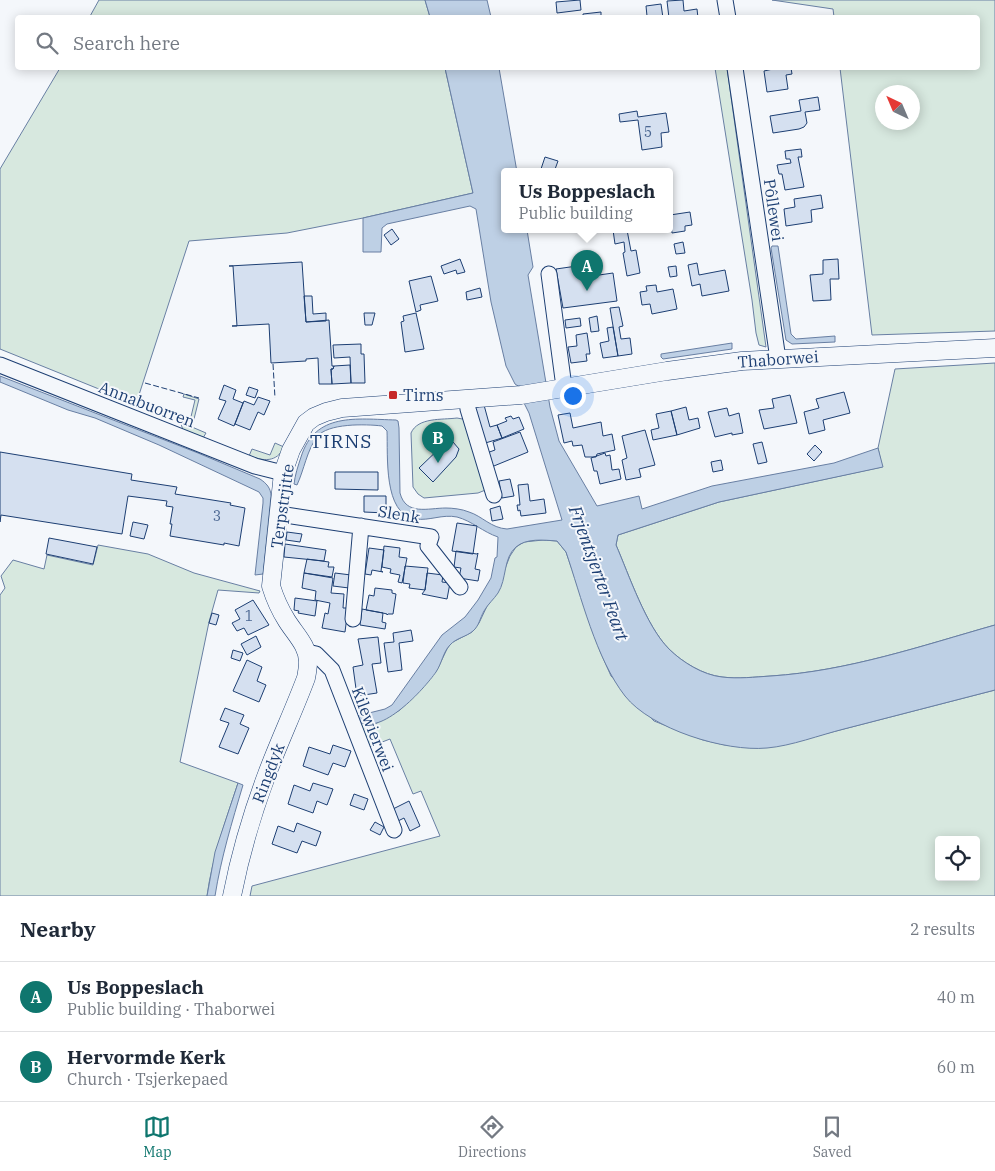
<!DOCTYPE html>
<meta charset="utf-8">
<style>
body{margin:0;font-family:"IBM Plex Serif",serif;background:#f2f2f3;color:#1f2937}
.controls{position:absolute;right:15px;bottom:15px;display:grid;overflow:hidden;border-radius:5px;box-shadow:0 2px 12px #0003}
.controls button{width:45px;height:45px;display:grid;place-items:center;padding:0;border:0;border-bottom:1px solid #e0e1e3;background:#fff;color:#1f2937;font:25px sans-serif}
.compass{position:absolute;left:875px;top:85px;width:45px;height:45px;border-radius:50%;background:#fff;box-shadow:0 2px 12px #0003;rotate:316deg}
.you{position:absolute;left:572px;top:395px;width:18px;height:18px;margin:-12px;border:4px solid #fff;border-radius:50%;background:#1a73e8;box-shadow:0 0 0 8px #1a73e833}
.badge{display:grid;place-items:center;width:32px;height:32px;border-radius:50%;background:#0f766e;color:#fff;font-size:16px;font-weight:700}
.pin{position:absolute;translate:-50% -41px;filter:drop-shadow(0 1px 2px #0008)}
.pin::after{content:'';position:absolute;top:26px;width:18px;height:15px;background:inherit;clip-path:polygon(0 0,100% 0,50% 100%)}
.popup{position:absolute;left:501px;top:168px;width:172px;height:65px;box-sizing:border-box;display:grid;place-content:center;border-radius:5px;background:#fff;filter:drop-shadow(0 1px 4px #0005);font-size:16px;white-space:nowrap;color:#747a83}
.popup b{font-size:19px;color:#1f2937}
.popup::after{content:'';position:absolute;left:50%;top:100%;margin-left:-10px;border:10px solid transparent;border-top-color:#fff}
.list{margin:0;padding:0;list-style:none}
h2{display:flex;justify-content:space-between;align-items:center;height:65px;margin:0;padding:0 20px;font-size:21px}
h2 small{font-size:16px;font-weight:400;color:#747a83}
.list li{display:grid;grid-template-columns:32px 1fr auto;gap:15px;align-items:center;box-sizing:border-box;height:70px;padding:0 20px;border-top:1px solid #e0e1e3}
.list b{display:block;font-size:19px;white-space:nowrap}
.list p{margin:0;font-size:16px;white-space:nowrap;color:#747a83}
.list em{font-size:16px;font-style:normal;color:#747a83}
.icon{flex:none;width:28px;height:28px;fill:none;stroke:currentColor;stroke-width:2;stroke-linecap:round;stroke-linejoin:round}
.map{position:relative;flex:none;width:995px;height:896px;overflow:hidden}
.search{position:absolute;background:#fff;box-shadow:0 2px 12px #0003;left:15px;right:15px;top:15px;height:55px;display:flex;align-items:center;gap:12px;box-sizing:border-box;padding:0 18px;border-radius:5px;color:#747a83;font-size:19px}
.sheet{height:205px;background:#fff}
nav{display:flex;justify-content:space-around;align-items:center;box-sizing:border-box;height:70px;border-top:1px solid #e0e1e3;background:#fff;font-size:14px;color:#747a83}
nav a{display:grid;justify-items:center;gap:2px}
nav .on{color:#0f766e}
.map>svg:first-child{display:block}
</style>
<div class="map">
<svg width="995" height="896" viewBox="0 0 995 896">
<rect width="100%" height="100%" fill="#f4f7fb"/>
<!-- green -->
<path fill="#d7e8df" stroke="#687fa3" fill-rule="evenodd" d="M99,0H425L430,17L89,18Z
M772,0H995V331L872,335L840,68H978V18L834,17L833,9ZM882,92H912V122H882Z
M60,68H445L473,193L363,218L287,233L189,241L136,404L0,349V169Z
M715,68H727L766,347L759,345L756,333L752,300Z
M995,363V625C921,646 848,671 771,676C755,677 737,679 722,677C703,675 682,662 669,649C646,626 629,575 616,545L618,535L719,502L882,467L878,448L895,369Z
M184,394L199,399L192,427L206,433L203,438L184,433L181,424L189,425L195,400L183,397Z
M457,418L468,420L488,489L478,493L424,498L418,494L413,487L411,433C418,417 442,420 457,418Z
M275,443L284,447C277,463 263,461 249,456L252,449L270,455Z
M543,540L557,541L566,552L600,651L611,676L654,721L703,740L725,745L801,740L995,690V896H250L252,886L440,836L421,791L413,794L390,739L364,749L353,717L375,724L400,710L437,670L447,649L451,643L472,632L479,623L506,566L510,556L516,547L524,542ZM939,840H976V877H939Z
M98,545L148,554L194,573L260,591L259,593L218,590L209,622L180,762L238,783C226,820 212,858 207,896H0V595L5,588L1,576L13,560L44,569L47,555L93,565Z"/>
<!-- water -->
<path fill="#bed0e5" stroke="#687fa3" d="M425,0H487L491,17H430Z
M445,68H499L517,172H504V230H527L533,267L528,275L550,407L559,441L597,506L639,496L642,509L712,486L834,463L878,448L883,467L719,502L618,535L616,545C629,575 646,626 669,649C682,662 703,675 722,677C738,679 755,677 771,676C848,671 921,646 995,625V690C945,703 894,716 844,729C820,735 791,746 767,748C725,752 651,729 625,696C596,659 581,596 566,552L557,541C544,540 526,538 516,547C503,558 507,579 498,593C494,599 488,604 484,611C480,618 479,626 473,631C466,637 456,638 450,645C443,652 442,663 436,672C424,689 381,737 358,721L357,716L385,709L392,705L442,635L465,617L478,600L491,578L495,558L497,557L498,537C483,532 472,521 457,517C442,514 430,521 415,519C383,514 388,455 387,431L382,426C366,424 327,423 317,437C307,450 304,470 297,485L294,484C295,475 298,466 301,457C315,412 356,419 396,420L398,421L399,428L400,493C406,516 428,508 446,508C452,508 462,509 469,512C482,516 491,528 507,529L562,520L529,413L523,401L521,388L515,384L506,366L491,302L476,209L470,206L387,224L382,228L381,252H363V218L473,193Z
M772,246H778L791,334L796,339L835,336V342L792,344L786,340L771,248Z
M732,343V349L663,359L661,357V354Z
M0,376L198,453L260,479C266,483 271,488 271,496L263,574L255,575L263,503V498L259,492L159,445L95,418L68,410L0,382Z
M238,783L243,785C232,822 221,858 215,896H207L215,852Z"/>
<!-- building -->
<path fill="#d5e0f0" stroke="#1d3f73" d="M580,0L581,10L557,13L556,2Z
M683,0L684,11L697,9L698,18H669L667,1Z
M661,4L663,18H635L647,16L646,6Z
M601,12V18H583V14Z
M773,68H791L792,74L786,75L788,89L767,92L764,71L773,69Z
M818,97L820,110L805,112L807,123L804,127L799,129L773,133L770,116L801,111L799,100Z
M637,111L638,117L666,113L669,132L661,133L662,147L642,150L638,120L620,122L619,114Z
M801,149L802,157H798L804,187L785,190L782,174H779L777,165L791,163L790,159H786L785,151Z
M545,157L558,161L554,172H540Z
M821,195L823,208L811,210L812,222L786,226L784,209L795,207L794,199Z
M690,212L692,225L685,226V231L672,233L670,215Z
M392,229L399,239L391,245L384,235Z
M613,230H627L631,251L636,250L640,273L627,276L623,253L625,252L624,242L615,244Z
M683,242L685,253L676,254L674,244Z
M460,259L465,272L457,274L456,270L444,274L441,266Z
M838,259L839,279H830L831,300L813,301L810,275L823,274V260Z
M302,262L306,322L329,320L332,366H334L333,369H331L332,384H319L318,358L306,359V361L271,363L269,324L232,326H237L233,266H229Z
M598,263L599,275L613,273L617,301L563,308L556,269Z
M697,263L699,275L725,270L729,291L702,296L700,284L692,286L688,265Z
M676,266L677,276L670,277L668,267Z
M431,276L438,301L420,305L421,310L416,312L409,281Z
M656,285L657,292L673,289L677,309L652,314L650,304L642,305L640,292L647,291L646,286Z
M480,288L482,297L467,300L466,292Z
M304,296H312L313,314L326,313V321L306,322Z
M619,307L623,326L619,327L621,339L630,338L632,354L618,356L610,308Z
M364,313H375L372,325H365Z
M416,313L424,349L405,352L401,322L404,321L403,316Z
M597,316L599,331L591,332L589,318Z
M580,318L581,326L566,328L565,320Z
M613,327L618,356L603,358L600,343L609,341L607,328Z
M587,333L590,354H586L587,361L571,363L568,347L577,346L576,335Z
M361,344V354H364L365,383H351L350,357L334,358L333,345Z
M350,365L351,383L332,384L331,369H333L334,366Z
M224,385L236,390L233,399L243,403L234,426L218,419L226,401L219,399Z
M249,387L258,390L255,398L246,395Z
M844,392L850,413L823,420L825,430L809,434L804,412L819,408L816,399Z
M790,395L797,423L764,429L759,410L774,408L772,399Z
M258,397L270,401L264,415L258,412L250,430L235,424L244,401L254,405Z
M484,405L490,427L497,425L502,438L482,444L472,409Z
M686,407L689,420L698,418L700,428L677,435L671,411Z
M727,408L729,416L739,413L743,433L732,435V433L715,437L708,412Z
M671,411L677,435L653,440L651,430L659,428L656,414Z
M570,413L573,428L601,422L603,436L612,434L615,450L597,454L596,457H585L582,445L573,446L572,441L564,443L558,415Z
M511,416L513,419L519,417L524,429L502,438L497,425L507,421L505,418Z
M645,430L655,465L639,469L641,477L626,480L622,460L627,458L622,436Z
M520,432L528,452L489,468L484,454L495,450L493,442Z
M453,442L459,449L456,457L433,482L419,468L444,444Z
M762,442L767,462L758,464L753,444Z
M815,445L822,452L814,461L807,454Z
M0,452L132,474L131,480L177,487L175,494L231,503L230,505L245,508L239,546L224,543V545L170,536L172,524H170L173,507L166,506L167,501L128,496L122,534L1,515L0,522Z
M605,453L606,456L610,455L612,470L619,469L621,479L600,484L597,471H594L591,458Z
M721,460L723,470L713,472L711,462Z
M335,472H378V490L335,489Z
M510,479L514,496L502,498L499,481Z
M528,484L530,501L544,499L546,513L521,516L520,510L518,511L517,505H520L518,485Z
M364,496H386V513L364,512Z
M500,506L503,519L492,521L490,509Z
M133,522L148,525L144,539L130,536Z
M457,523L477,526L473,554L452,551Z
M287,532L302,534L300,542L286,540Z
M49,538L97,547L93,564L46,554Z
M285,544L326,550L324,561L284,557Z
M384,546L400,548L399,557L407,558L402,583L398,582L400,575L390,573L391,569L382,567Z
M369,548L384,550L381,571L383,572L372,570L371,575L365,574Z
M456,551L477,554L478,553L475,569L480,570L478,581L459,578L461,568L454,567Z
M307,559L329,562L328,567H334L332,577L304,573Z
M405,566L428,568L425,590L409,588L410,584L403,583Z
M304,573L333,578L331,593L344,594L343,608H348L345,632L322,628L325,613L328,614L330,603L315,600L316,591L302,588Z
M335,573L351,575L349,588L333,586Z
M427,573L443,575L442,582L450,583L447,599L422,594L425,590Z
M375,588L392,590V593L396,594L393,614H388L387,615V614L383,613L366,610L369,595L374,596Z
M295,598L317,601L315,616L298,613L299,611L294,610Z
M253,600L269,625L248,635L244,628L237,631L232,623L240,619L235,610Z
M362,609L383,613L382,622L386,623L385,629L360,625Z
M212,613L219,615L216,625L209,623Z
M411,630L413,641L399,643L402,670L388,672L384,643L394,642L393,633Z
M256,636L261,647L247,655L241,644Z
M378,637L381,663L372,664L377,693L357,696L353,667L363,665L358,639Z
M233,650L243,653L240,661L231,658Z
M247,660L262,667L257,681L266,685L259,702L233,691Z
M225,708L244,715L240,724L249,728L238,754L219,747L229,723L220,720Z
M333,745L351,751L345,767L333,763L328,775L303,766L309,747L330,754Z
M313,783L333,789L327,805L317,801L313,813L288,804L294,785L310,791Z
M354,794L368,799L364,810L350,805Z
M409,801L420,826L410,831L404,818L398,821L393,809Z
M375,822L384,827L380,835L370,830Z
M297,823L321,832L316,846L302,841L297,853L272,844L278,826L294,832Z"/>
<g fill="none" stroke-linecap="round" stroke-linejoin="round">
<defs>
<path id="minor" d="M725,0L728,18
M735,68L778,359
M549,274L564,387
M0,365L255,466L283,473
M467,400L468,409L494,495
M279,514L431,537L428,546L460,587
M353,619L361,526
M307,652L316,654L332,670L394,830"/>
<path id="tertiary" d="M232,896C240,855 252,814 267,774C279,742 294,710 306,678C307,673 308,667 308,662C308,646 296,635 287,621C280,610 275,599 271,586L283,473L291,450L306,423L314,417L326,412L342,408L521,395L667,371L742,361L995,348"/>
</defs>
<!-- minor casing -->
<use href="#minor" stroke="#1d3f73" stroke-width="17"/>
<!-- tertiary casing -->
<use href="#tertiary" stroke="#1d3f73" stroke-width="19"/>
<!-- minor -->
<use href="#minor" stroke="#f4f7fb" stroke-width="15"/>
<!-- tertiary -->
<use href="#tertiary" stroke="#f4f7fb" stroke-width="18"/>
<!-- fence -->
<path stroke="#1d3f73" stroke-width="1" stroke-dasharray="6 2.5" stroke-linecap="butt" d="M273,364L275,398
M145,383L199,398"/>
</g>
<!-- markers -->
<rect fill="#c62828" stroke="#f4f7fb" stroke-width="2" x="388" y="390" width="10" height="10" rx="2.5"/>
<g text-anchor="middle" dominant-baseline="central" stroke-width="4" stroke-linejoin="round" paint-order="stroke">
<!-- number labels -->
<g font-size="14" fill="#4b6792">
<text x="648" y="132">5</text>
<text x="217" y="516">3</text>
<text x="249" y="616">1</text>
</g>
<!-- street labels -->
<g font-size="16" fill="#1d3f73" stroke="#f4f7fb">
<text transform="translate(774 210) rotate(82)">Pôllewei</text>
<text transform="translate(778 359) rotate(-4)">Thaborwei</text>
<text transform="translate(147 404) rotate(21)">Annabuorren</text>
<text transform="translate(282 506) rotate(-82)">Terpstrjitte</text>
<text transform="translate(399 514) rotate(9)">Slenk</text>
<text transform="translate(373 729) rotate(69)">Kilewierwei</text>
<text transform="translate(268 773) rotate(-69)">Ringdyk</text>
</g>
<!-- poi labels -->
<g font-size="16" fill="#1d3f73" stroke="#f4f7fb" text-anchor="start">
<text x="403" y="395">Tirns</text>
</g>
<!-- water labels -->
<g font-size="18" font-style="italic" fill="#1d3f73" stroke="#f4f7fb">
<text transform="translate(599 573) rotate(70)">Frjentsjerter Feart</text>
</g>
<!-- quarter labels -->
<g font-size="19" letter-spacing="1" fill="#1d3f73" stroke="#f4f7fb">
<text x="341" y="441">TIRNS</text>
</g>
</g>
</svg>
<div class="controls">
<button><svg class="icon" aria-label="locate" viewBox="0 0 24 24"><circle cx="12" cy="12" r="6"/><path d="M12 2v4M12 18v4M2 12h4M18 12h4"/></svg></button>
</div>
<svg class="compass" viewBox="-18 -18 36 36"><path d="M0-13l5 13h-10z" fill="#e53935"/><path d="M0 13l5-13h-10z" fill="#747a83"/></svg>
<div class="you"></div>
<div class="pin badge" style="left:587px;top:291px">A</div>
<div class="popup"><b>Us Boppeslach</b>Public building</div>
<div class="pin badge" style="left:438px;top:463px">B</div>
<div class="search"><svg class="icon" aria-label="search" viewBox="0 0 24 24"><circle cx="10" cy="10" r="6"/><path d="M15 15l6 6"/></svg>Search here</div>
</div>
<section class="sheet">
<h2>Nearby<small>2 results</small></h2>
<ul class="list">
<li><span class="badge">A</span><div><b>Us Boppeslach</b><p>Public building · Thaborwei</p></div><em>40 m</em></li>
<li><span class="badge">B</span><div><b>Hervormde Kerk</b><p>Church · Tsjerkepaed</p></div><em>60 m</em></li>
</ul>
</section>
<nav>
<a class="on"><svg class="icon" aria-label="map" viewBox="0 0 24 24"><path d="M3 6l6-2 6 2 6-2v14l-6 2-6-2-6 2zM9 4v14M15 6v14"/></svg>Map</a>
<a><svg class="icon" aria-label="directions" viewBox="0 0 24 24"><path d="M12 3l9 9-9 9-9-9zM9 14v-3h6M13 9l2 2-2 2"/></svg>Directions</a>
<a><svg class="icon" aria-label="saved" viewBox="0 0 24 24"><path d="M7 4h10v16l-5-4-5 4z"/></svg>Saved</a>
</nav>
